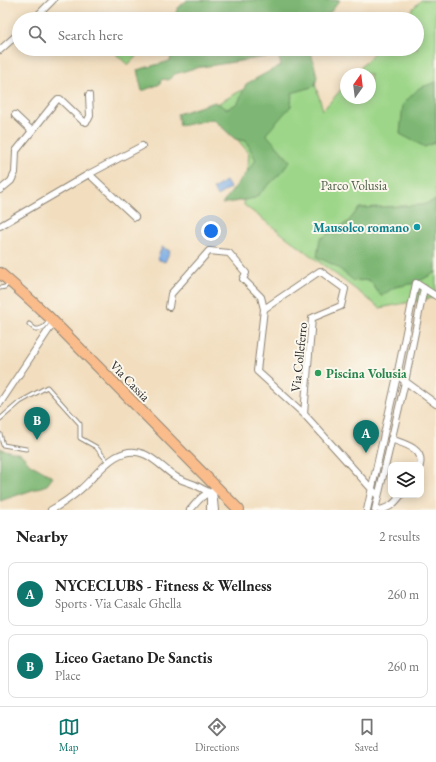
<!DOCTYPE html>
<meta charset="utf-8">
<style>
body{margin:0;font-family:"EB Garamond",serif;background:#f2f2f2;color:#222}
.controls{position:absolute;right:12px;bottom:12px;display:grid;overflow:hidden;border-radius:8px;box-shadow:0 2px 10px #0003}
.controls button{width:36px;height:36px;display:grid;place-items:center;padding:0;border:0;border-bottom:1px solid #e0e0e0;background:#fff;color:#222;font:20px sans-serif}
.compass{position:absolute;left:340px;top:68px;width:36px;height:36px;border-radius:50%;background:#fff;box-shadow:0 2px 10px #0003;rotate:14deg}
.you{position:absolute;left:211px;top:231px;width:14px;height:14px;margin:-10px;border:3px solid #fff;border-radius:50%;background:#1a73e8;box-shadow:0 0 0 6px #1a73e833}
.badge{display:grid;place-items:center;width:26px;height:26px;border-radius:50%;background:#0f766e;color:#fff;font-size:13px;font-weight:700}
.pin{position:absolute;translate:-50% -33px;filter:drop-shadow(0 1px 2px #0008)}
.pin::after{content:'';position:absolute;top:21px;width:14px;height:12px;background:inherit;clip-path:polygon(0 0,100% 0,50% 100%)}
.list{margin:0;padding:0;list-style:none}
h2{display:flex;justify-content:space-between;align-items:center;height:52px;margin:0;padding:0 16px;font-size:17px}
h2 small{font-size:13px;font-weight:400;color:#767676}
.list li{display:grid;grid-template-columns:26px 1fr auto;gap:12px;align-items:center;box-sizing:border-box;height:64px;margin:0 8px 8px;padding:0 8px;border:1px solid #e0e0e0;border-radius:8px}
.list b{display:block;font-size:15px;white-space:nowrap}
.list p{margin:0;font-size:13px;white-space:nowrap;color:#767676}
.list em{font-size:13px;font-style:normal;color:#767676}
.icon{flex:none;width:22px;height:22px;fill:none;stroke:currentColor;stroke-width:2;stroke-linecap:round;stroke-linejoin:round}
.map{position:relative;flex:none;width:436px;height:510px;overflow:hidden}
.search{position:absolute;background:#fff;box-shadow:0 2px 10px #0003;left:12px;right:12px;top:12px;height:44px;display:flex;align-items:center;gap:10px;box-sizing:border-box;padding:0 14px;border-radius:22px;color:#767676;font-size:15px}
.sheet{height:196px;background:#fff}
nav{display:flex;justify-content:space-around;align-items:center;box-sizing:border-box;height:56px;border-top:1px solid #e0e0e0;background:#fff;font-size:11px;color:#767676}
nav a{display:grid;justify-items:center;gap:2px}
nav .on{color:#0f766e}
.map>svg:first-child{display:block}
</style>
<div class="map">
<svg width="436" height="510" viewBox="0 0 436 510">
<rect width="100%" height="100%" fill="#fbf7ec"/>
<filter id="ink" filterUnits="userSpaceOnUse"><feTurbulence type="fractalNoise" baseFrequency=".025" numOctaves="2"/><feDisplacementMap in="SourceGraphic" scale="8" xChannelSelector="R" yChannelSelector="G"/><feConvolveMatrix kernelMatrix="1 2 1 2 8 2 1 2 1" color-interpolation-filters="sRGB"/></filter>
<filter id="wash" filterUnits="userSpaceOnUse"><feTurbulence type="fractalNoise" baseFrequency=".012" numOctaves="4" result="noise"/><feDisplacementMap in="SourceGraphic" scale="16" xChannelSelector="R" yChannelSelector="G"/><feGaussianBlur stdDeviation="0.9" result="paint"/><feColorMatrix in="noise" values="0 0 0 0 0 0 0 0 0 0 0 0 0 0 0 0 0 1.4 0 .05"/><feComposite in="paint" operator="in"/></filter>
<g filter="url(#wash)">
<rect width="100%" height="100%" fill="#f2debf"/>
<!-- green -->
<path fill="#9dd689" stroke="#64805a" d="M421,0H436V297L380,308L244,205L249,153L210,108L306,54L323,110L346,84V98H370V74H355L377,49H417V19H403Z
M120,49H143L128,65L116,54Z"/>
<!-- forest -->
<path fill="#7eb775" stroke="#547150" d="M187,0H340L330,13L314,19H173L178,8Z
M162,49H314L311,52L317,76L315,86L292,93L291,106L266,134L290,161L282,172L255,198L222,204L256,160L246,141L235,139L213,119L180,126L177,114L215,102L227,109L238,103L246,84L281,65L278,55L195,68L175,74L168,80L164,79L161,80L160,84L142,91L137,70L170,61L171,58Z
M436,82V142L425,147L400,134L403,104L419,88Z
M436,200V272L416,283L395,287L381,296L369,280L354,281L336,266L317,257L320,239L348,222L359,208L422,205Z
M0,447L1,449L21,454L30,464L53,477L47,485L0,501Z"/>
<!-- water -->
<path fill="#79abe5" stroke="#526b88" d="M226,181L230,188L217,196L213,189Z
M162,247L170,251L165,262L157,259Z"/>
</g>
<g filter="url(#ink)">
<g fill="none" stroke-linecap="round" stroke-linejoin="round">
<defs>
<path id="lane" d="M0,288L5,287L8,284
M29,324L35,329H39L44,327L50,320
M0,419L20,402L47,387L80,424V438L96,447L108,462
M0,434L3,445L26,449"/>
<path id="street" d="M34,19L53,0
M0,50L19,33
M15,115L32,131
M89,174L135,217
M0,190L11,181L15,173L16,151L56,101L58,99H60L83,121L86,122L88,120L90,116L89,95
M0,226L89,174L142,146
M169,307L171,294L209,251L229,253L246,273L243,279L261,297L264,309
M402,379L436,404
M0,403L54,322
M304,414L312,318L341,306L345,289L320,271L264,309L257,371L304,414L378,496
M391,439C404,444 424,448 420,465
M213,491L215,510
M51,510C62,504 72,497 81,489C98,474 117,443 144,454C156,459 165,470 176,477C181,480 187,482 193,484C198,486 202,489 207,491
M190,510C195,505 199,498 205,495C210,493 214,491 218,488
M210,510V493
M367,510L397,376L416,283L436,296
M375,510L405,382L424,288
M380,510C391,507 394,504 401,495"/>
<path id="primary" d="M0,273L25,295L48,316L239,510"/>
</defs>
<!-- lane casing -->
<use href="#lane" stroke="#8e8475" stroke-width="5"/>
<!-- street casing -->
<use href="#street" stroke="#8e8475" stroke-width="8"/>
<!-- primary casing -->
<use href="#primary" stroke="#8e8475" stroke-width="12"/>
<!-- lane -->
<use href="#lane" stroke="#fff" stroke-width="3"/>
<!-- street -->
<use href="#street" stroke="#fff" stroke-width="6"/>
<!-- primary -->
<use href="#primary" stroke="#fabc8b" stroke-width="10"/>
</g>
</g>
<!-- markers -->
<circle fill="#0f9aa8" stroke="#fbf7ec" stroke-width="1.5" cx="417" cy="227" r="4"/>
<circle fill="#2e9e5b" stroke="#fbf7ec" stroke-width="1.5" cx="318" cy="373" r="4"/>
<g text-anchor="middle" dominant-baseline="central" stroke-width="4" stroke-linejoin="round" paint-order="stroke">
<!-- park labels -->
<g font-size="13" fill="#4d5e47" stroke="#fbf7ec">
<text x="354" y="185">Parco Volusia</text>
</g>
<!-- culture labels -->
<g font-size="13" font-weight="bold" fill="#0d838f" stroke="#fbf7ec" text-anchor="end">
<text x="409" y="227">Mausoleo romano</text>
</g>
<!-- street labels -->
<g font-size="13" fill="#2b2b2b" stroke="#fbf7ec">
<text transform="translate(299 357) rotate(-84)">Via Colleferro</text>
<text transform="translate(130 381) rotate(46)">Via Cassia</text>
</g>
<!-- leisure labels -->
<g font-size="13" font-weight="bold" fill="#27864d" stroke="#fbf7ec" text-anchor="start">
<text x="326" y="373">Piscina Volusia</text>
</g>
</g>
</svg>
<div class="controls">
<button><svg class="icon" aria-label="layers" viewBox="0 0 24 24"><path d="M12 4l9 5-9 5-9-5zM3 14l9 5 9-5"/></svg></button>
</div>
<svg class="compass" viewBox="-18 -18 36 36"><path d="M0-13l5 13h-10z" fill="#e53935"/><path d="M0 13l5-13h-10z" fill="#767676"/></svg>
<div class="you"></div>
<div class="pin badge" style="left:366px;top:453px">A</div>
<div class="pin badge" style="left:37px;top:440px">B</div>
<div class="search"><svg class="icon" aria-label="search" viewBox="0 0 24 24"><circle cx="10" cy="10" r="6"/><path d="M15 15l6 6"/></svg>Search here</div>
</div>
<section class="sheet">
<h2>Nearby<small>2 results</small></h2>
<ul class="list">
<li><span class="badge">A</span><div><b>NYCECLUBS - Fitness &amp; Wellness</b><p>Sports · Via Casale Ghella</p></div><em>260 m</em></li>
<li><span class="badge">B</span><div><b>Liceo Gaetano De Sanctis</b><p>Place</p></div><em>260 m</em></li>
</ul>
</section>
<nav>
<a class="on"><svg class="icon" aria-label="map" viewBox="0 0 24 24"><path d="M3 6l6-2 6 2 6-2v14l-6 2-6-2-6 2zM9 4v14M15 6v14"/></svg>Map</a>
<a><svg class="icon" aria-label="directions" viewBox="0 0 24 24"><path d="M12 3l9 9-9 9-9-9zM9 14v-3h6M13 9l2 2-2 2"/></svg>Directions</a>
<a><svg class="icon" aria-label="saved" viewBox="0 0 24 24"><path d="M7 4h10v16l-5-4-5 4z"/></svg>Saved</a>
</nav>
